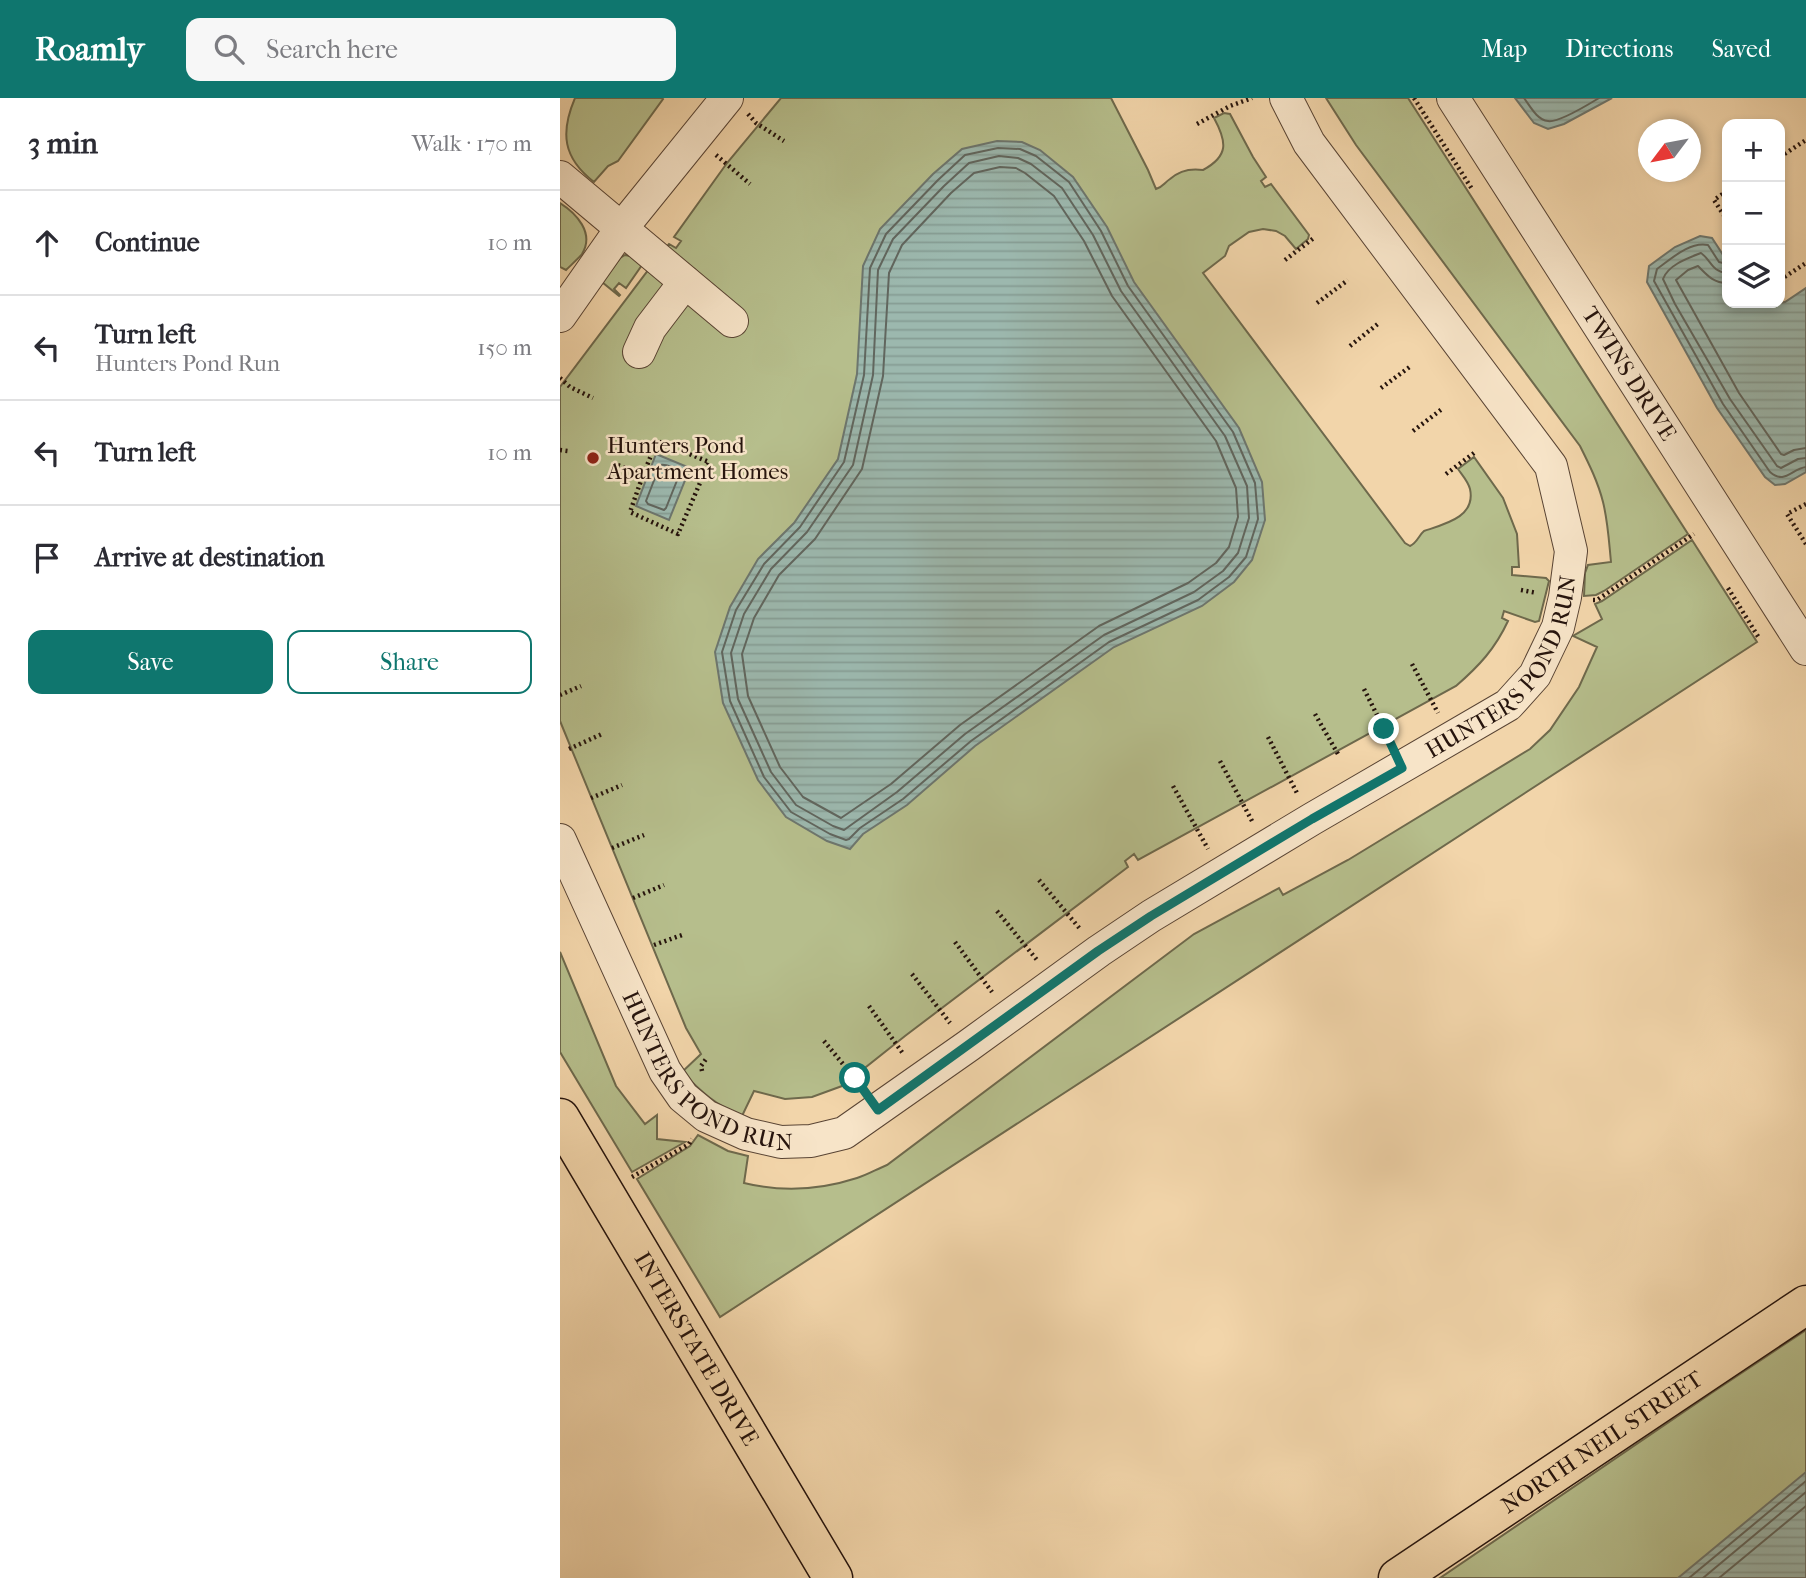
<!DOCTYPE html>
<meta charset="utf-8">
<style>
body{margin:0;font-family:"IM FELL French Canon",serif;background:#f7f7f7;color:#2b2b33}
.controls{position:absolute;right:21px;top:21px;display:grid;overflow:hidden;border-radius:14px;box-shadow:0 4px 10px #0003}
.controls button{width:63px;height:63px;display:grid;place-items:center;padding:0;border:0;border-bottom:2px solid #e1e1e2;background:#fff;color:#2b2b33;font:35px sans-serif}
.compass{position:absolute;left:1078px;top:21px;width:63px;height:63px;border-radius:50%;background:#fff;box-shadow:0 4px 10px #0003;rotate:238deg}
.stop{position:absolute;width:21px;height:21px;margin:-16px;border:5px solid #0f766e;border-radius:50%;background:#fff}
.stop.end{background:#0f766e;border-color:#fff;box-shadow:0 2px 7px #0008}
.list{margin:0;padding:0;list-style:none}
h2{display:flex;justify-content:space-between;align-items:center;height:91px;margin:0;padding:0 28px;font-size:30px}
h2 small{font-size:23px;font-weight:400;color:#7c7c81}
.list li{display:grid;grid-template-columns:46px 1fr auto;gap:21px;align-items:center;box-sizing:border-box;height:105px;padding:0 28px;border-top:2px solid #e1e1e2}
.list b{display:block;font-size:26px;white-space:nowrap}
.list p{margin:0;font-size:23px;white-space:nowrap;color:#7c7c81}
.list em{font-size:23px;font-style:normal;color:#7c7c81}
.actions{display:flex;gap:14px;padding:21px 28px}
.actions a{flex:1;padding:16px 0;border:2px solid #0f766e;border-radius:14px;text-align:center;font-size:24px;color:#0f766e}
.actions .main{background:#0f766e;color:#fff}
.icon{flex:none;width:38px;height:38px;fill:none;stroke:currentColor;stroke-width:2;stroke-linecap:round;stroke-linejoin:round}
.map{position:relative;flex:none;width:1246px;height:1480px;overflow:hidden}
header{display:flex;align-items:center;gap:42px;box-sizing:border-box;height:98px;padding:0 35px;background:#0f766e;color:#fff}
header strong{font-size:33px}
nav{display:flex;gap:38px;margin-inline-start:auto;font-size:24px}
.search{width:490px;height:63px;background:#f7f7f7;display:flex;align-items:center;gap:18px;box-sizing:border-box;padding:0 24px;border-radius:14px;color:#7c7c81;font-size:26px}
main{display:flex}
aside{flex:1;background:#fff}
.map>svg:first-child{display:block}
</style>
<header>
<strong>Roamly</strong>
<div class="search"><svg class="icon" aria-label="search" viewBox="0 0 24 24"><circle cx="10" cy="10" r="6"/><path d="M15 15l6 6"/></svg>Search here</div>
<nav><a>Map</a><a>Directions</a><a>Saved</a></nav>
</header>
<main>
<aside>
<h2>3 min<small>Walk · 170 m</small></h2>
<ul class="list">
<li><svg class="icon" aria-label="ahead" viewBox="0 0 24 24"><path d="M12 20V5M6 11l6-6 6 6"/></svg><div><b>Continue</b></div><em>10 m</em></li>
<li><svg class="icon" aria-label="left" viewBox="0 0 24 24"><path d="M17 20v-9H6M10 6l-5 5 5 5"/></svg><div><b>Turn left</b><p>Hunters Pond Run</p></div><em>150 m</em></li>
<li><svg class="icon" aria-label="left" viewBox="0 0 24 24"><path d="M17 20v-9H6M10 6l-5 5 5 5"/></svg><div><b>Turn left</b></div><em>10 m</em></li>
<li><svg class="icon" aria-label="arrive" viewBox="0 0 24 24"><path d="M6 21V4h12l-3 4 3 4H6"/></svg><div><b>Arrive at destination</b></div></li>
</ul>
<div class="actions"><a class="main">Save</a><a>Share</a></div>
</aside>
<div class="map">
<svg width="1246" height="1480" viewBox="0 0 1246 1480">
<defs>
<pattern id="water-rules" width="6" height="5" patternUnits="userSpaceOnUse" patternTransform="scale(1.75)"><rect width="6" height="5" fill="#9cb8ae"/><path d="M0 2.5h6" fill="none" stroke="#869d94"/></pattern>
</defs>
<rect width="100%" height="100%" fill="#f2d5aa"/>
<filter id="stains"><feTurbulence type="fractalNoise" baseFrequency=".00286" numOctaves="4"/><feColorMatrix values="0 0 0 0 .2 0 0 0 0 .09 0 0 0 0 .02 0 0 0 .5 -.17"/></filter>
<radialGradient id="worn" r=".72"><stop offset=".6" stop-color="#630" stop-opacity="0"/><stop offset="1" stop-color="#630" stop-opacity=".3"/></radialGradient>
<!-- grass -->
<path fill="#b6be8c" stroke="#6e694c" stroke-width="2" d="M15,0H102L103,1L58,63L48,68L34,84C3,60 0,35 15,0Z
M221,0H551L588,72L596,91C603,89 604,85 610,81C620,72 630,70 643,72C669,58 667,44 654,20L664,15L670,16L693,59L706,79L701,83L705,89L711,86L749,137L748,141L736,151L725,138L716,133L703,131L689,134L669,148L665,158L643,175L845,445L850,448C857,445 859,437 864,433C885,426 916,419 910,391C908,383 902,377 898,371L914,359L943,400L957,436L959,469H952V477L986,480L989,483L979,523L975,524L944,513L942,520L948,523C935,551 919,568 896,588L578,762L574,756L565,763L568,769L345,938L282,988L252,999L225,1001L194,993L182,1018C157,1008 141,994 122,974L141,956L126,930L0,623V289L101,155L109,146L116,150L121,143L114,139L167,65Z
M766,0H848L1128,436L1044,493L1036,497L1024,498L1025,475L1028,467L1051,464C1049,444 1048,424 1043,404C1038,384 1029,366 1020,348L796,47Z
M0,105C16,115 35,135 22,156C18,161 11,167 6,172L0,169Z
M65,157L70,158L82,167L66,190L59,185L54,191L60,197L59,198L42,184L60,160Z
M1132,442L1197,544L160,1219L77,1081L130,1048L138,1037L168,1053L188,1058L184,1085C221,1094 260,1092 297,1080C307,1077 317,1071 327,1067L634,836L719,790L723,797L788,762L970,651L990,632L1019,589L1037,549L1013,538L1042,521L1035,506L1042,503Z
M0,854L56,988L85,1026L97,1017V1041L125,1044L72,1074L0,954Z
M1246,1232V1480H880L1153,1294Z"/>
<!-- water -->
<path fill="url(#water-rules)" stroke="#6d766e" stroke-width="2" d="M955,0H1052L1004,26L988,31L974,25Z
M437,43L462,44L480,52L513,79L547,129L574,184L679,330L702,384L705,422L692,462L674,484L642,508L554,549L415,648L347,707L303,736L290,751L267,743L226,719L198,682L163,605L155,554L170,509L198,461L234,425L278,361L297,276L303,168L320,131L373,76L402,51Z
M1140,138L1152,140L1167,163V205H1220L1225,204L1246,190V374L1225,386L1215,387L1205,379L1157,310L1087,184L1089,168L1115,149Z
M96,356L130,370L109,422L76,408Z
M1246,1374V1480H1118Z"/>
<g fill="none" stroke-linecap="round" stroke-linejoin="round">
<!-- shore -->
<path stroke="#61665e" stroke-width="2" d="M964,0C970,8 977,22 988,23C999,25 1029,6 1039,0
M438,50L460,51L476,58L509,84L541,133L568,188L673,334L695,385L698,421L686,459L669,479L638,502L549,544L411,643L343,701L300,730L289,741L286,742L270,736L231,714L204,679L170,603L162,554L176,512L204,466L240,429L284,364L304,277L310,170L326,136L378,82L405,57Z
M439,58L458,60L471,66L502,90L533,137L561,193L665,338L687,388L689,420L678,455L663,473L634,494L544,537L405,636L337,694L284,732L273,728L236,707L211,674L178,601L171,555L184,516L211,471L247,434L293,367L313,277L318,172L333,141L384,88L409,65Z
M440,69L456,70L465,75L494,98L524,143L552,198L656,343L676,390L678,419L669,449L656,465L628,485L539,528L400,627L331,686L281,720L243,699L220,669L188,598L182,556L194,520L219,477L255,441L302,371L323,278L329,175L342,147L391,95L414,75Z
M1167,166L1159,164L1148,147C1130,143 1111,161 1097,171L1094,183L1163,306L1210,374C1225,387 1231,371 1246,369
M1167,175C1152,174 1151,162 1141,155C1128,160 1108,167 1103,181L1115,206L1170,301L1217,368L1221,370L1238,361L1246,360
M1167,185C1153,185 1147,177 1138,168L1128,172L1116,182L1179,295L1221,356L1224,357L1234,352L1246,350
M100,367C106,366 117,370 120,375L106,410L104,412L88,406L86,403Z
M1129,1480L1246,1383
M1143,1480L1246,1394
M1159,1480L1246,1408"/>
<defs>
<g id="minor">
<path id="s1" d="M893,0L1246,551"/>
<path d="M0,79L172,223"/>
<path d="M0,218L61,131L167,0"/>
<path d="M79,254L90,230L125,184"/>
<path id="s2" d="M0,742L105,973L123,999L146,1018L186,1036L221,1044L251,1043L284,1035L408,948L539,853L591,818L752,721L948,607L975,577L998,529L1005,499L1011,453L991,368L749,45L726,0"/>
</g>
<g id="major">
<path id="s3" d="M0,1020L273,1480"/>
<path id="s4" d="M838,1480L1246,1207"/>
</g>
</defs>
<!-- minor casing -->
<use href="#minor" stroke="#594434" stroke-width="34"/>
<!-- major casing -->
<use href="#major" stroke="#26140d" stroke-width="41"/>
<!-- path -->
<path stroke="#26140d" stroke-width="4.5" stroke-dasharray="2 3.5" stroke-linecap="butt" d="M854,0L912,91
M188,16L196,25L224,43
M637,26L670,8L692,0
M156,57L190,86
M1220,59L1246,42
M1167,93L1154,102L1167,122
M725,162L755,139
M1220,182L1246,165
M757,205L788,182
M790,248L819,225
M0,280L10,289L33,300
M821,290L851,268
M853,333L882,311
M0,352L8,353
M58,367L83,377L97,343L149,364L118,436L70,414L83,377
M886,376L914,355
M1246,406L1227,416L1246,446
M1168,490L1199,540
M961,492L977,495
M1033,502H1037L1134,436
M852,566L878,615
M804,591L830,643
M0,597L21,588
M755,616L778,656
M708,639L738,697
M9,651L42,636
M660,663L692,723
M613,688L648,751
M31,700L62,687
M52,750L84,737
M479,782L521,832
M73,800L104,787
M437,813L477,862
M395,844L432,894
M94,847L125,836
M352,876L390,925
M309,908L344,957
M264,943L301,988
M142,973L141,968L146,961
M72,1079L129,1046L132,1041"/>
<!-- minor -->
<use href="#minor" stroke="#f7e4c8" stroke-width="32"/>
<!-- major -->
<use href="#major" stroke="#f2d5aa" stroke-width="38"/>
</g>
<g fill="none" stroke-linecap="round" stroke-linejoin="round">
<!-- route -->
<path stroke="#0f766e" stroke-width="9" d="M295,980L318,1012L538,853L591,818L752,721L842,670L824,631"/>
</g>
<!-- markers -->
<circle fill="#8f2418" stroke="#f7e4c8" stroke-width="2.5" cx="33" cy="360" r="7"/>
<g text-anchor="middle" dominant-baseline="central" stroke-width="5" stroke-linejoin="round" paint-order="stroke">
<!-- street labels -->
<g font-size="23" fill="#26140d" stroke="#f7e4c8">
<text stroke="none"><textPath href="#s1" startOffset="327">TWINS DRIVE</textPath></text>
<text stroke="none"><textPath href="#s2" startOffset="1276">HUNTERS POND RUN</textPath></text>
<text stroke="none"><textPath href="#s2" startOffset="287">HUNTERS POND RUN</textPath></text>
<text stroke="none"><textPath href="#s3" startOffset="268">INTERSTATE DRIVE</textPath></text>
<text stroke="none"><textPath href="#s4" startOffset="245">NORTH NEIL STREET</textPath></text>
</g>
<!-- poi labels -->
<g font-size="23" fill="#26140d" stroke="#f7e4c8" text-anchor="start">
<text x="47" y="347">Hunters Pond<tspan x="47" dy="26">Apartment Homes</tspan></text>
</g>
</g>
<rect width="100%" height="100%" filter="url(#stains)"/>
<rect width="100%" height="100%" fill="url(#worn)"/>
</svg>
<div class="controls">
<button>+</button>
<button>−</button>
<button><svg class="icon" aria-label="layers" viewBox="0 0 24 24"><path d="M12 4l9 5-9 5-9-5zM3 14l9 5 9-5"/></svg></button>
</div>
<svg class="compass" viewBox="-18 -18 36 36"><path d="M0-13l5 13h-10z" fill="#e53935"/><path d="M0 13l5-13h-10z" fill="#7c7c81"/></svg>
<div class="stop" style="left:295px;top:980px"></div>
<div class="stop end" style="left:824px;top:631px"></div>
</div>
</main>
